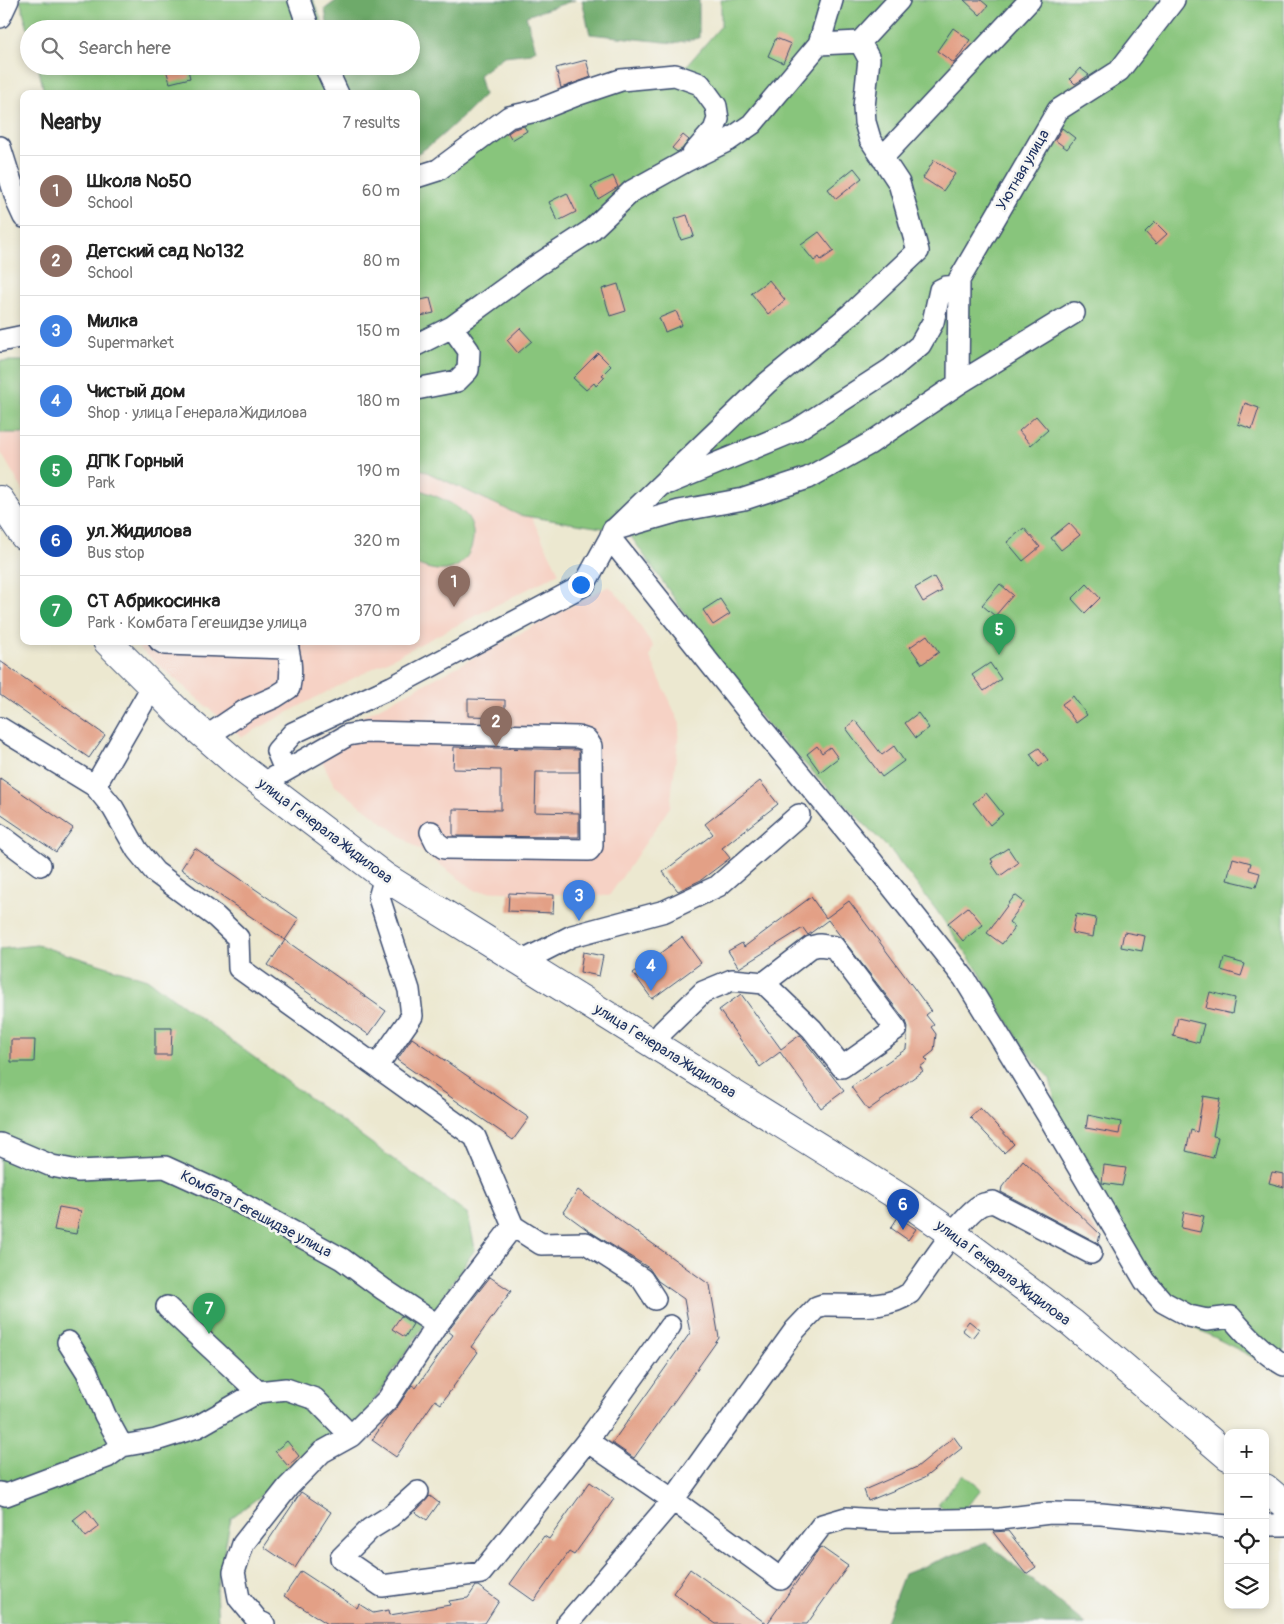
<!DOCTYPE html>
<meta charset="utf-8">
<style>
body{margin:0;font-family:Pangolin,sans-serif;background:#f2f2f2;color:#222}
.controls{position:absolute;right:15px;bottom:15px;display:grid;overflow:hidden;border-radius:10px;box-shadow:0 2px 8px #0003}
.controls button{width:45px;height:45px;display:grid;place-items:center;padding:0;border:0;border-bottom:1px solid #e0e0e0;background:#fff;color:#222;font:25px sans-serif}
.you{position:absolute;left:580px;top:584px;width:18px;height:18px;margin:-12px;border:4px solid #fff;border-radius:50%;background:#1a73e8;box-shadow:0 0 0 8px #1a73e833}
.badge{display:grid;place-items:center;width:32px;height:32px;border-radius:50%;background:#ea580c;color:#fff;font-size:16px;font-weight:700}
.pin{position:absolute;translate:-50% -41px;filter:drop-shadow(0 1px 2px #0008)}
.pin::after{content:'';position:absolute;top:26px;width:18px;height:15px;background:inherit;clip-path:polygon(0 0,100% 0,50% 100%)}
.list{margin:0;padding:0;list-style:none}
h2{display:flex;justify-content:space-between;align-items:center;height:65px;margin:0;padding:0 20px;font-size:21px}
h2 small{font-size:16px;font-weight:400;color:#767676}
.list li{display:grid;grid-template-columns:32px 1fr auto;gap:15px;align-items:center;box-sizing:border-box;height:70px;padding:0 20px;border-top:1px solid #e0e0e0}
.list b{display:block;font-size:19px;white-space:nowrap}
.list p{margin:0;font-size:16px;white-space:nowrap;color:#767676}
.list em{font-size:16px;font-style:normal;color:#767676}
.icon{flex:none;width:28px;height:28px;fill:none;stroke:currentColor;stroke-width:2;stroke-linecap:round;stroke-linejoin:round}
.map{position:relative;flex:none;width:1284px;height:1624px;overflow:hidden}
.search{position:absolute;background:#fff;box-shadow:0 2px 8px #0003;left:20px;top:20px;width:400px;height:55px;display:flex;align-items:center;gap:12px;box-sizing:border-box;padding:0 18px;border-radius:28px;color:#767676;font-size:19px}
.panel{position:absolute;background:#fff;box-shadow:0 2px 8px #0003;left:20px;top:90px;width:400px;height:555px;border-radius:10px}
.map>svg:first-child{display:block}
</style>
<div class="map">
<svg width="1284" height="1624" viewBox="0 0 1284 1624">
<rect width="100%" height="100%" fill="#f6f6f2"/>
<filter id="ink" filterUnits="userSpaceOnUse"><feTurbulence type="fractalNoise" baseFrequency=".02" numOctaves="2"/><feDisplacementMap in="SourceGraphic" scale="10" xChannelSelector="R" yChannelSelector="G"/><feConvolveMatrix kernelMatrix="1 2 1 2 8 2 1 2 1" color-interpolation-filters="sRGB"/></filter>
<filter id="wash" filterUnits="userSpaceOnUse"><feTurbulence type="fractalNoise" baseFrequency=".0096" numOctaves="4" result="noise"/><feDisplacementMap in="SourceGraphic" scale="20" xChannelSelector="R" yChannelSelector="G"/><feGaussianBlur stdDeviation="1.12" result="paint"/><feColorMatrix in="noise" values="0 0 0 0 0 0 0 0 0 0 0 0 0 0 0 0 0 1.4 0 .05"/><feComposite in="paint" operator="in"/></filter>
<g filter="url(#wash)">
<rect width="100%" height="100%" fill="#ece8d0"/>
<!-- built -->
<path fill="#f6d2c5" d="M0,361H24V492L0,451Z
M416,464L529,512L559,573L309,701L242,737L131,641H416Z
M609,586L625,603L653,646L650,657L680,724L670,807L609,896L476,891L406,840L334,785L312,741L345,726Z"/>
<!-- green -->
<path fill="#88c57b" stroke="#527a6c" d="M20,0H313L325,29H29V33Z
M721,0H1284V1373L1157,1308L1059,1118L1050,1079L1023,1047L979,972L937,911L893,853L784,743L742,696L628,532L519,515L416,467V173L509,113L683,70L721,26Z
M38,66H340L350,94H43V87Z
M0,361H24V433H0Z
M416,488C432,495 455,502 467,516C481,534 470,567 446,570C435,571 426,568 416,564Z
M37,945L147,979L468,1214L475,1249L361,1420L231,1518L216,1591L218,1624H0V949Z
M963,1474L981,1489L957,1519L938,1504Z"/>
<!-- forest -->
<path fill="#6eaa6b" stroke="#446c64" d="M337,0H575L526,16L536,50L531,53L504,56L479,75L484,95C466,112 438,143 416,154V94H347L335,66H411V29H328L325,9Z
M582,0H699V38L674,43L590,34Z
M986,1542L1085,1624H885L904,1574Z"/>
<g id="blocks">
<!-- building -->
<path fill="#e3a086" d="M964,0H981L988,6L980,15Z
M953,28L970,40L954,63L937,51Z
M776,38L791,44L783,63L768,56Z
M586,60L591,77L561,88L556,68Z
M165,66H187L190,78L170,83Z
M1080,68L1089,75L1075,84L1070,79Z
M524,126L527,131L512,140L508,133L514,129Z
M1062,128L1075,138L1067,149L1055,140Z
M683,135L689,140L682,149L677,152L672,148Z
M934,160L955,174L943,191L923,178Z
M854,168L862,178L836,199L828,189Z
M613,176L618,187L598,199L591,186Z
M567,193L576,212L558,221L549,202Z
M687,215L694,236L681,240L674,219Z
M1155,222L1167,234L1156,244L1145,232Z
M819,232L834,251L821,260L819,257L814,261L801,245Z
M769,280L785,300L768,314L751,293Z
M618,284L626,311L610,316L602,289Z
M430,298L434,313L416,317V301Z
M676,311L682,325L665,332L659,318Z
M520,328L532,341L518,353L507,340Z
M598,353L611,366L602,375L605,377L596,386L594,383L586,390L573,378Z
M1245,403L1259,408L1252,429L1238,424Z
M1036,416L1048,430L1031,445L1019,431Z
M1069,523L1080,535L1061,550L1051,538Z
M1024,528L1040,547L1023,561L1007,542Z
M934,577L942,591L923,602L915,588Z
M1000,584L1013,595L995,616L982,605Z
M1087,584L1100,598L1085,613L1072,599Z
M720,599L730,614L713,625L703,610Z
M927,635L939,652L922,664L910,647Z
M0,661L105,735L89,758L0,695Z
M990,663L1001,679L984,691L972,675Z
M1073,696L1087,715L1076,723L1062,704Z
M468,699L505,700V717L468,716Z
M918,713L929,728L916,738L905,723Z
M855,720L882,755L894,746L904,761L882,777L846,728Z
M817,746L822,753L830,747L838,758L820,772L807,754Z
M454,747L579,750V772H536L535,812L579,813V837L453,836V809L501,810V770L453,769Z
M1039,748L1048,760L1039,767L1030,754Z
M0,778L73,828L56,852L0,814Z
M760,781L778,804L722,848L730,858L701,880L678,891L663,872L713,834L705,824Z
M986,793L1003,814L990,825L973,803Z
M195,848L299,919L285,940L181,869Z
M1008,848L1018,863L1000,876L991,863L993,862L991,859Z
M1233,858L1251,863L1249,870L1260,873L1256,887L1227,880Z
M509,893L554,895L553,913L508,911Z
M1015,895L1024,902L1009,922L1015,927L1002,944L987,933Z
M811,897L826,918L849,901L931,1011L926,1015L934,1025L931,1027L936,1034L934,1051L925,1058L928,1061L920,1067L923,1071L868,1110L851,1087L906,1049L908,1027L906,1021L828,920L808,935L803,928L739,968L728,951L742,943L744,947Z
M968,907L983,925L963,941L948,923Z
M1076,914L1096,918L1093,937L1072,933Z
M1124,932L1145,936L1142,951L1121,947Z
M682,937L701,963L652,999L633,973Z
M285,940L386,1011L369,1035L268,965Z
M583,952L603,956L599,976L580,972Z
M1224,958L1245,964L1241,976L1221,970Z
M1210,992L1235,998L1232,1014L1206,1008Z
M741,994L781,1049L800,1035L844,1091L821,1108L780,1052L760,1067L719,1010Z
M1178,1018L1204,1024L1199,1043L1173,1036Z
M155,1028H172L171,1055H155Z
M412,1038L529,1118L513,1140L397,1060Z
M11,1040H35L34,1062H11Z
M1203,1096L1220,1099L1213,1136L1218,1137L1213,1158L1186,1151L1191,1130L1197,1132Z
M980,1108L1014,1144L1004,1153L970,1117Z
M1088,1115L1121,1122L1119,1134L1086,1128Z
M1023,1160L1100,1234L1098,1243L1001,1192L1002,1187Z
M1104,1165L1126,1168L1122,1186L1102,1183Z
M1272,1172L1284,1174V1187L1269,1183Z
M578,1190L710,1285L719,1338L634,1458L612,1443L690,1333L684,1299L658,1281L649,1268L589,1231L563,1212Z
M59,1207L81,1211L76,1234L54,1230Z
M1184,1212L1204,1216L1200,1232L1181,1228Z
M898,1217L916,1229L908,1240L891,1228Z
M490,1277L511,1291L471,1347L478,1352L441,1404L435,1400L396,1457L372,1440L388,1417L398,1406L412,1385L416,1388L453,1335L448,1331Z
M401,1316L413,1324L405,1337L392,1329Z
M969,1321L979,1329L972,1338L962,1330Z
M954,1437L962,1448L924,1478L868,1501L864,1490L917,1467Z
M287,1441L299,1456L288,1466L275,1451Z
M590,1482L614,1499L574,1555L569,1552L534,1601L510,1584L544,1536L549,1539Z
M301,1492L331,1512L295,1568L264,1547Z
M430,1496L439,1503L427,1520L415,1512Z
M86,1510L99,1527L86,1537L73,1520Z
M1008,1531L1036,1567L1026,1574L993,1532Z
M821,1547L848,1566L807,1624H716L673,1593L690,1569L767,1624Z
M301,1571L357,1608L359,1604L373,1613L389,1610L390,1615L450,1605L449,1601L468,1598L476,1586H478L499,1601L485,1623L476,1624H328L284,1596Z"/>
</g>
</g>
<g filter="url(#ink)">
<use href="#blocks" fill-opacity="0" stroke="#3a4b6f" stroke-width="1"/>
<g fill="none" stroke-linecap="round" stroke-linejoin="round">
<defs>
<path id="minor" d="M299,0L309,29
M0,17L8,0
M860,42L899,0
M819,44L832,0
M325,66L338,94
M0,147L18,204L24,217
M882,158L1030,0
M416,177L438,170L509,117L536,111L579,94L621,80L675,75L700,84L716,106L718,119L714,130L693,154
M1074,313L958,384L869,444L808,478L744,499L679,511L613,530L610,538L755,720L870,859L964,978L1050,1119L1145,1281L1163,1302L1189,1316L1207,1320L1231,1317C1247,1336 1262,1352 1284,1365
M0,341L24,336
M416,345L452,327
M958,384L959,280L1058,110L1119,71L1174,0
M416,389L457,381L468,370L469,351L452,327L536,266L590,231L632,191L686,161L729,140L752,124L819,44L860,42L869,59L864,107L865,122L870,139L899,183L918,251L851,314L767,383L616,528
M669,483L795,431L891,369L920,345L933,322L940,290L946,287L959,286
M160,641L165,644L288,648
M0,728L95,786L113,808L137,850L155,872L216,917L238,938L239,968L475,1137L513,1226L437,1325L388,1399L351,1436L322,1452L288,1487L243,1544L234,1572L239,1598L258,1621L264,1624
M206,737L246,710L275,697L289,688C292,674 291,655 285,641
M285,770L277,751L293,733L392,687L584,585L610,538
M262,784L348,735L366,732L578,737L587,740L591,746L592,846L589,850L444,848L436,842L431,832
M95,786L152,687
M0,835L40,865
M521,962L572,936L665,911L718,886L799,815
M654,1044L663,1031L703,992L732,980L764,983L812,1029L842,1067L896,1029L834,947L819,945L811,947L764,983
M377,1066L412,1016L409,990L379,898L385,877
M0,1144L52,1166L78,1171L165,1167L222,1193L342,1259L383,1289L437,1325
M513,1226L541,1244L586,1243L642,1279L655,1299
M167,1307L258,1392
M68,1342L87,1372L105,1415L122,1446
M587,1441L673,1500L781,1579L822,1525L846,1518L894,1521L1000,1519L1050,1513L1101,1514L1228,1526
M418,1492L391,1516L370,1529L341,1558L382,1586L481,1573L587,1441L670,1326
M0,1493L6,1495L107,1457L122,1446L156,1440L197,1427L258,1392L286,1389L315,1399L351,1436
M1265,1525H1284
M567,1624L673,1500L795,1330L817,1307L823,1305C853,1304 885,1311 910,1293C924,1274 962,1214 981,1205C985,1203 989,1203 993,1202L1091,1253"/>
<path id="major" d="M0,500L24,536
M107,641L179,713L243,769L385,877L904,1200L953,1234L1072,1323L1228,1456
M1265,1488L1284,1504"/>
</defs>
<!-- minor casing -->
<use href="#minor" stroke="#3a4b6f" stroke-width="24"/>
<!-- major casing -->
<use href="#major" stroke="#3a4b6f" stroke-width="30"/>
<!-- minor -->
<use href="#minor" stroke="#fff" stroke-width="21"/>
<!-- major -->
<use href="#major" stroke="#fff" stroke-width="28"/>
</g>
</g>
<g text-anchor="middle" dominant-baseline="central" stroke-width="5" stroke-linejoin="round" paint-order="stroke">
<!-- street labels -->
<g font-size="15" fill="#1b2f5e" stroke="#f6f6f2">
<text transform="translate(1023 170) rotate(-60)">Уютная улица</text>
<text transform="translate(325 831) rotate(37)">улица Генерала Жидилова</text>
<text transform="translate(665 1051) rotate(32)">улица Генерала Жидилова</text>
<text transform="translate(256 1214) rotate(28)">Комбата Гегешидзе улица</text>
<text transform="translate(1003 1273) rotate(37)">улица Генерала Жидилова</text>
</g>
</g>
</svg>
<div class="controls">
<button>+</button>
<button>−</button>
<button><svg class="icon" aria-label="locate" viewBox="0 0 24 24"><circle cx="12" cy="12" r="6"/><path d="M12 2v4M12 18v4M2 12h4M18 12h4"/></svg></button>
<button><svg class="icon" aria-label="layers" viewBox="0 0 24 24"><path d="M12 4l9 5-9 5-9-5zM3 14l9 5 9-5"/></svg></button>
</div>
<div class="you"></div>
<div class="pin badge" style="left:454px;top:607px;background:#8d6e63">1</div>
<div class="pin badge" style="left:496px;top:747px;background:#8d6e63">2</div>
<div class="pin badge" style="left:579px;top:921px;background:#3f7fe0">3</div>
<div class="pin badge" style="left:651px;top:991px;background:#3f7fe0">4</div>
<div class="pin badge" style="left:999px;top:655px;background:#2e9e5b">5</div>
<div class="pin badge" style="left:903px;top:1230px;background:#1a4fb4">6</div>
<div class="pin badge" style="left:209px;top:1334px;background:#2e9e5b">7</div>
<div class="search"><svg class="icon" aria-label="search" viewBox="0 0 24 24"><circle cx="10" cy="10" r="6"/><path d="M15 15l6 6"/></svg>Search here</div>
<section class="panel">
<h2>Nearby<small>7 results</small></h2>
<ul class="list">
<li><span class="badge" style="background:#8d6e63">1</span><div><b>Школа №50</b><p>School</p></div><em>60 m</em></li>
<li><span class="badge" style="background:#8d6e63">2</span><div><b>Детский сад №132</b><p>School</p></div><em>80 m</em></li>
<li><span class="badge" style="background:#3f7fe0">3</span><div><b>Милка</b><p>Supermarket</p></div><em>150 m</em></li>
<li><span class="badge" style="background:#3f7fe0">4</span><div><b>Чистый дом</b><p>Shop · улица Генерала Жидилова</p></div><em>180 m</em></li>
<li><span class="badge" style="background:#2e9e5b">5</span><div><b>ДПК Горный</b><p>Park</p></div><em>190 m</em></li>
<li><span class="badge" style="background:#1a4fb4">6</span><div><b>ул. Жидилова</b><p>Bus stop</p></div><em>320 m</em></li>
<li><span class="badge" style="background:#2e9e5b">7</span><div><b>СТ Абрикосинка</b><p>Park · Комбата Гегешидзе улица</p></div><em>370 m</em></li>
</ul>
</section>
</div>
